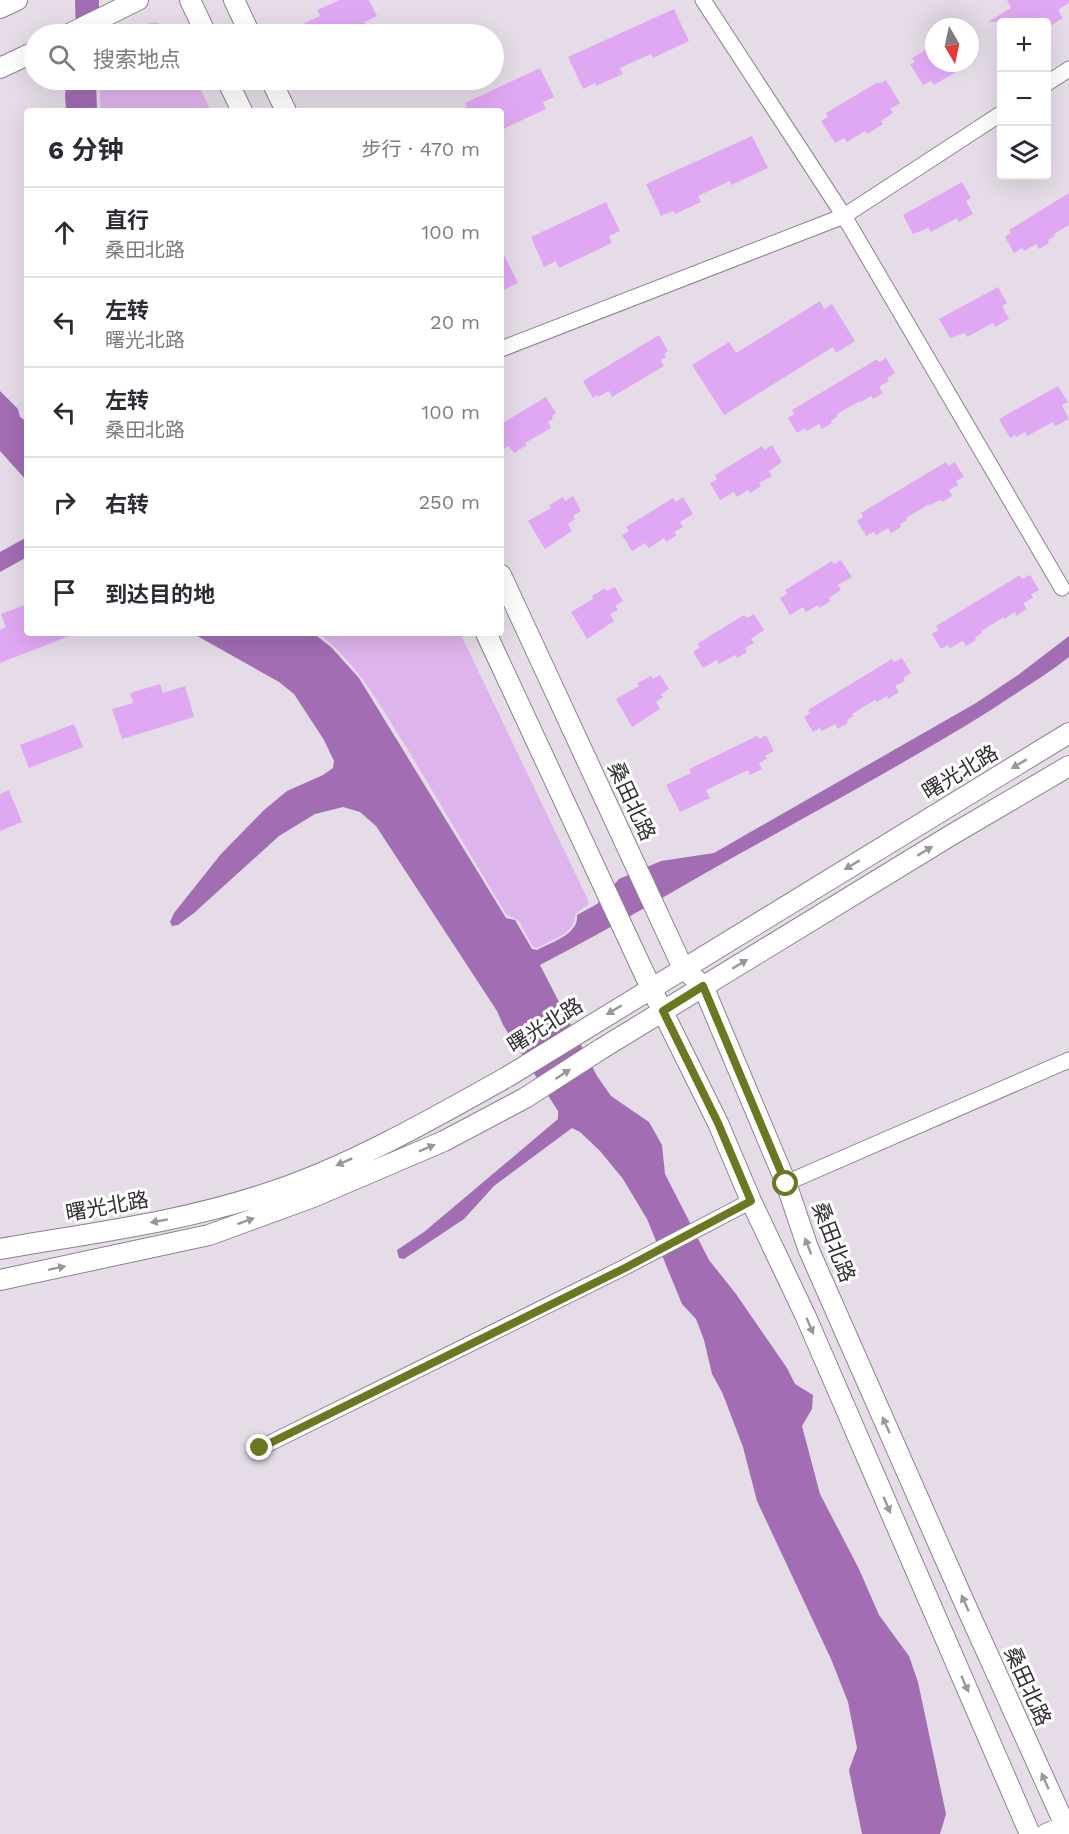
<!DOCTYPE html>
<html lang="zh">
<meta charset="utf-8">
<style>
body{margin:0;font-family:"Work Sans","Noto Sans SC",sans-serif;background:#f2f2f3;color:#2b2b33}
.controls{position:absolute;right:18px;top:18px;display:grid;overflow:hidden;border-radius:6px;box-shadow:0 6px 24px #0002}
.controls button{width:54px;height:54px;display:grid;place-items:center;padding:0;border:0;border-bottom:2px solid #e1e1e2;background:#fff;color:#2b2b33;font:30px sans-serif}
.compass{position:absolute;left:925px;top:18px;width:54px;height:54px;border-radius:50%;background:#fff;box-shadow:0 6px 24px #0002;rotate:171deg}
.stop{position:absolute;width:18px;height:18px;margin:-14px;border:4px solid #6c7722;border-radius:50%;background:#fff}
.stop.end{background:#6c7722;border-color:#fff;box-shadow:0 2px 6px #0008}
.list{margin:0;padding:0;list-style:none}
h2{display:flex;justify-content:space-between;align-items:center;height:78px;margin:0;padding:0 24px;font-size:26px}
h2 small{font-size:20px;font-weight:400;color:#7c7c81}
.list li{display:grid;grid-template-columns:39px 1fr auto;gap:18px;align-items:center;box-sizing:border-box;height:90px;padding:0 24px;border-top:2px solid #e1e1e2}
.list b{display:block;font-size:22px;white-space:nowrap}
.list p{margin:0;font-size:20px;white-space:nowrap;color:#7c7c81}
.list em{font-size:20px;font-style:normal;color:#7c7c81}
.icon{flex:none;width:33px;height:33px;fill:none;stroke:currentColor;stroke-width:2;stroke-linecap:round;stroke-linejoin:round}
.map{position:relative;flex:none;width:1069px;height:1834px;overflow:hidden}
.search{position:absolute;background:#fff;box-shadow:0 6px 24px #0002;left:24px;top:24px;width:480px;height:66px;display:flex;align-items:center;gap:15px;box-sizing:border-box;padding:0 21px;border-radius:33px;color:#7c7c81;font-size:22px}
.panel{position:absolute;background:#fff;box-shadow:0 6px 24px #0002;left:24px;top:108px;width:480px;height:528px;border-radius:6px}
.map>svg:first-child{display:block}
</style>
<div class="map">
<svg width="1069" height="1834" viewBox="0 0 1069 1834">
<rect width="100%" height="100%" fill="#e5dce8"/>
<!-- green -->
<path fill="#deb4ec" d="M155,22L171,27L174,34H118L135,27Z
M99,80H196L211,111H101Z
M318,633H460L587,898L589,904L575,914C577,933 552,940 537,948L533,947L519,921L506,914C472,858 439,801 405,745C380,705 357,663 318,633Z"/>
<!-- water -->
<path fill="#a26db3" d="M75,0H99V34H76Z
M68,80H96L97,111H66L65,94Z
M0,391L18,409L20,417L27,422V481L0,451Z
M27,537V557L0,572V552Z
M192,633H313L331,647L359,678L506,918L515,920L532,949L537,950C552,942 579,934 577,915L597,904L619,879L661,861L714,853L976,703L1018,675L1069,636V657C1045,676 1019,691 994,708C921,754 845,795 770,837C693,879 618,925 540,965L597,1076L611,1096L649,1122L662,1145L665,1174L709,1260L736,1294L787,1368L795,1384L813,1395L812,1409L802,1426L820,1494L859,1569L879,1615L909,1656L918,1682L946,1814L940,1834H862L849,1770L857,1748L848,1702L831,1659L757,1501L743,1447L722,1392L712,1374L704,1340L696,1319L682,1304L647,1219L623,1179L600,1151L580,1132L572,1128L494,1186L464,1219L404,1259L399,1258L397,1250L424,1232L558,1119V1111L503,1025L497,1011L376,826L360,812L343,807L315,814L279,836L194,913L178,925L172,926L170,922L174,913L221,854L264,810L287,791L323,775L333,768L334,761L324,740L294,694L279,682Z"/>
<!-- building -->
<path fill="#e0a8f3" d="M340,0H369L377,16L364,22L370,34H304L300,25L320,16L317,10Z
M1007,0H1069V3L1058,10L1063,18L1047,28V22H988L1011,8Z
M674,9L689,41L653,58L651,54L620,68L623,74L596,86L595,83L583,89L568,57Z
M934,45V63H971L934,85L931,81L923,85L910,64L915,62L912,58Z
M540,68L554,97L543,102L546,109L501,130V111H468L465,103Z
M886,80L900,103L890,109L893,113L881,121L883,124L867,134L865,131L847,142L844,138L835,143L821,121L828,117L826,113L878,82L879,84Z
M752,136L768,168L731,185L730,181L698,196L701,202L675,214L673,211L661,216L646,184Z
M962,182L971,198L966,201L973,214L959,222L957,218L931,232L928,228L913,234L903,215Z
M1069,193V225L1054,234L1055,236L1048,240L1049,243L1039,249L1036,244L1024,251L1022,248L1014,253L1005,237L1011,233L1009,230Z
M606,202L620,231L609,236L612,243L559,268L556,261L544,267L531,237Z
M501,249L518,283L501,291Z
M998,287L1007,303L1002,306L1009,319L995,327L993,323L967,337L965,333L950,338L939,319Z
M820,301L824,309L832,304L855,341L836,353L833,347L724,415L692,365L729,342L736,353Z
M659,335L668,351L664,354L666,357L661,360L664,366L612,397L609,391L598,397L597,395L593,398L583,381Z
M886,358L895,373L887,378L889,381L879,387L883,393L873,399L871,396L861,402L860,401L837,414L838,416L831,421L832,423L822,429L819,424L807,431L805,428L797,433L788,418L794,414L792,410L877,359L879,362Z
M1058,386L1068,402L1062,405L1069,419L1055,426L1053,422L1027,436L1025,432L1017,437L1015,435L1010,438L999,419Z
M546,397L556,413L552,416L553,419L548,422L551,428L525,443L527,445L514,453L509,446L501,450V424Z
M772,445L782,462L769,471L772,476L759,483L761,486L750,493L748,490L737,497L734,492L720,500L710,483L717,479L715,475L762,446L764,450Z
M946,462L948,466L955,462L964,477L956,481L958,485L949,490L952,496L942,502L940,500L930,505L929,504L906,518L907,520L900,524L901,527L891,533L888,528L876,535L874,532L866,536L857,521L863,517L861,513Z
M573,496L581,511L573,516L575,519L568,524L572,531L545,549L528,521L551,508L549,505L563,497L565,501Z
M683,497L693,514L680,522L683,527L674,532L677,535L666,542L664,538L649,548L645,543L632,551L622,535L629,531L626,527L673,498L676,502Z
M841,560L852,577L838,585L841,590L829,598L831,601L819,608L818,605L806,612L803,607L790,615L780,598L787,594L785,590L832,561L834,564Z
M1020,575L1022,579L1030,575L1039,590L1031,594L1033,598L1023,603L1027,609L1016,616L1015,612L1004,619V617L981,631L982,633L975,637L976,640L966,646L963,641L950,648L948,645L941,649L932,634L938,630L936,626Z
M615,587L623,601L615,606L618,610L610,614L614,621L587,639L571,612L593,599L592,596L605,588L607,591Z
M27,604V633L74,634L0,663V630L6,627L1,614Z
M754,614L764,630L751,639L754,643L745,648L747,652L737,658L735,655L719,664L717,660L703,668L693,652L700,647L697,644L744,615L747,618Z
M902,658L911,673L903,678L905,681L895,686L899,692L888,699L887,696L877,702L875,700L852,714L854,716L847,720L848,723L838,729L835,724L822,731L820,728L813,732L804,717L810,713L808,710L892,659L894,662Z
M660,675L669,689L661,694L663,697L656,702L660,709L632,727L616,699L639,686L637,683L651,676L653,679Z
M160,684L163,693L185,686L194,717L122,739L112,709L133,703L130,693Z
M74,724L83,747L29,768L20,745Z
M766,735L774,751L765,756L767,759L759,763L762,769L750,775L748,770L706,790L710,798L680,812L666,785L691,773L689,769L757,736L759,739Z
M9,790L22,822L0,831V794Z"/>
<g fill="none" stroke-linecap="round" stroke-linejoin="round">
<defs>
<path id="minor" d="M703,0L844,216L1062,588
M1046,84L1069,69
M501,349L844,216L1002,113
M786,1183L1069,1060
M260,1448L625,1267L751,1201"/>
<path id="major" d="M190,0L206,34
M234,0L250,34
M0,8L17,0
M69,34L138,0
M0,68L34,52
M227,80L242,111
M271,80L286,111
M501,575L683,968L703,986L786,1183L808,1248L961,1595L1069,1834
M486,633L651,988L718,1123L751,1201L806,1317L1030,1834
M0,1249C91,1233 183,1222 271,1192C350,1166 434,1118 507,1077L1069,733
M0,1280L209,1235L313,1197L444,1141L525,1098L601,1049L953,834L1069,766
M1046,1834L1069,1824"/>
</defs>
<!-- minor casing -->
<use href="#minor" stroke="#8b838e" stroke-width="17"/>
<!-- major casing -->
<use href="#major" stroke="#8b838e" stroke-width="22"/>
<!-- minor -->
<use href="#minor" stroke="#fff" stroke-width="15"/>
<!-- major -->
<use href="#major" stroke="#fff" stroke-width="20"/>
</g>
<!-- one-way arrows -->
<defs><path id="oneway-solid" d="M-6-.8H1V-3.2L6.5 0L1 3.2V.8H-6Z" transform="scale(1.5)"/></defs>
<g fill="#989799">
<use href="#oneway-solid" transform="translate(1019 764) rotate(149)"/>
<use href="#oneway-solid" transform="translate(925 851) rotate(-31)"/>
<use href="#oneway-solid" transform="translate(852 865) rotate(149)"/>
<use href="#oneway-solid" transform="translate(740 964) rotate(-31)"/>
<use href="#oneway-solid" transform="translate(614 1010) rotate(149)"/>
<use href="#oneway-solid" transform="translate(563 1074) rotate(-33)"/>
<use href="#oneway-solid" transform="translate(427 1148) rotate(-23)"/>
<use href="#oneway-solid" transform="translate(344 1162) rotate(156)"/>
<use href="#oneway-solid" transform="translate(159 1221) rotate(170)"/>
<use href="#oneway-solid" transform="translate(246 1221) rotate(-20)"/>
<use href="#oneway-solid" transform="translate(808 1246) rotate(-111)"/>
<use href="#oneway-solid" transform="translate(57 1268) rotate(-12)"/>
<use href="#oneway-solid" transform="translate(810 1326) rotate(67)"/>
<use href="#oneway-solid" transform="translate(886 1425) rotate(-114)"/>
<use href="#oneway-solid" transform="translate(887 1505) rotate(67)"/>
<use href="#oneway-solid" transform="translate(965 1603) rotate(-114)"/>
<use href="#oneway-solid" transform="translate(965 1684) rotate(66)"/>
<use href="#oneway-solid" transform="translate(1045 1781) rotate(-114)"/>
</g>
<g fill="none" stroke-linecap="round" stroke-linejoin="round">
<!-- route -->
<path stroke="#6c7722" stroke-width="8" d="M260,1448L625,1268L751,1201L718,1123L663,1011L703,986L786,1184"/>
</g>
<g text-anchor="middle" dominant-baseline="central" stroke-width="6" stroke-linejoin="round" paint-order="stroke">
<!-- street labels -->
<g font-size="21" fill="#322f33" stroke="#fff">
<text transform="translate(960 772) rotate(-31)">曙光北路</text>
<text transform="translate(632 801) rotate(65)">桑田北路</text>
<text transform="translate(545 1025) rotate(-32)">曙光北路</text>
<text transform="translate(107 1206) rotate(-10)">曙光北路</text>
<text transform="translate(834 1242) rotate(69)">桑田北路</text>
<text transform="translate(1028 1686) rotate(66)">桑田北路</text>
</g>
</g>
</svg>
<div class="controls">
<button>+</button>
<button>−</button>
<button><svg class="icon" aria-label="layers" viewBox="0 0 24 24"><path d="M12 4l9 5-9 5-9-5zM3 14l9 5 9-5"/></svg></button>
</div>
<svg class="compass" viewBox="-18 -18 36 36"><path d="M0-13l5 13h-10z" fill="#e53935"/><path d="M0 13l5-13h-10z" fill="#7c7c81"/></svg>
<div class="stop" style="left:786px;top:1184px"></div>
<div class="stop end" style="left:260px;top:1448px"></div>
<div class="search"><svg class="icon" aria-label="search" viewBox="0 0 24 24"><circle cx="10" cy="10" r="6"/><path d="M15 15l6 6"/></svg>搜索地点</div>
<section class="panel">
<h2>6 分钟<small>步行 · 470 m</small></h2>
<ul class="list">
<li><svg class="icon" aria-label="ahead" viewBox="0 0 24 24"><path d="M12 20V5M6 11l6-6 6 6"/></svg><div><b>直行</b><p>桑田北路</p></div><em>100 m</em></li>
<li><svg class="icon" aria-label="left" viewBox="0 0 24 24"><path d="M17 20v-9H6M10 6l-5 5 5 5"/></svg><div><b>左转</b><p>曙光北路</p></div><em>20 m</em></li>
<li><svg class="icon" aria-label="left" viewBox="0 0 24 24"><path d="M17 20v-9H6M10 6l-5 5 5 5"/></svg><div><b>左转</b><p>桑田北路</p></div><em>100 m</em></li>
<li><svg class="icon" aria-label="right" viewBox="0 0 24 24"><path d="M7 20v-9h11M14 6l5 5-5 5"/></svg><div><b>右转</b></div><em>250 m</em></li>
<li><svg class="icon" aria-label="arrive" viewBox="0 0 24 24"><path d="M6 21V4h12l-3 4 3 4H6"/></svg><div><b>到达目的地</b></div></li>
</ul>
</section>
</div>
